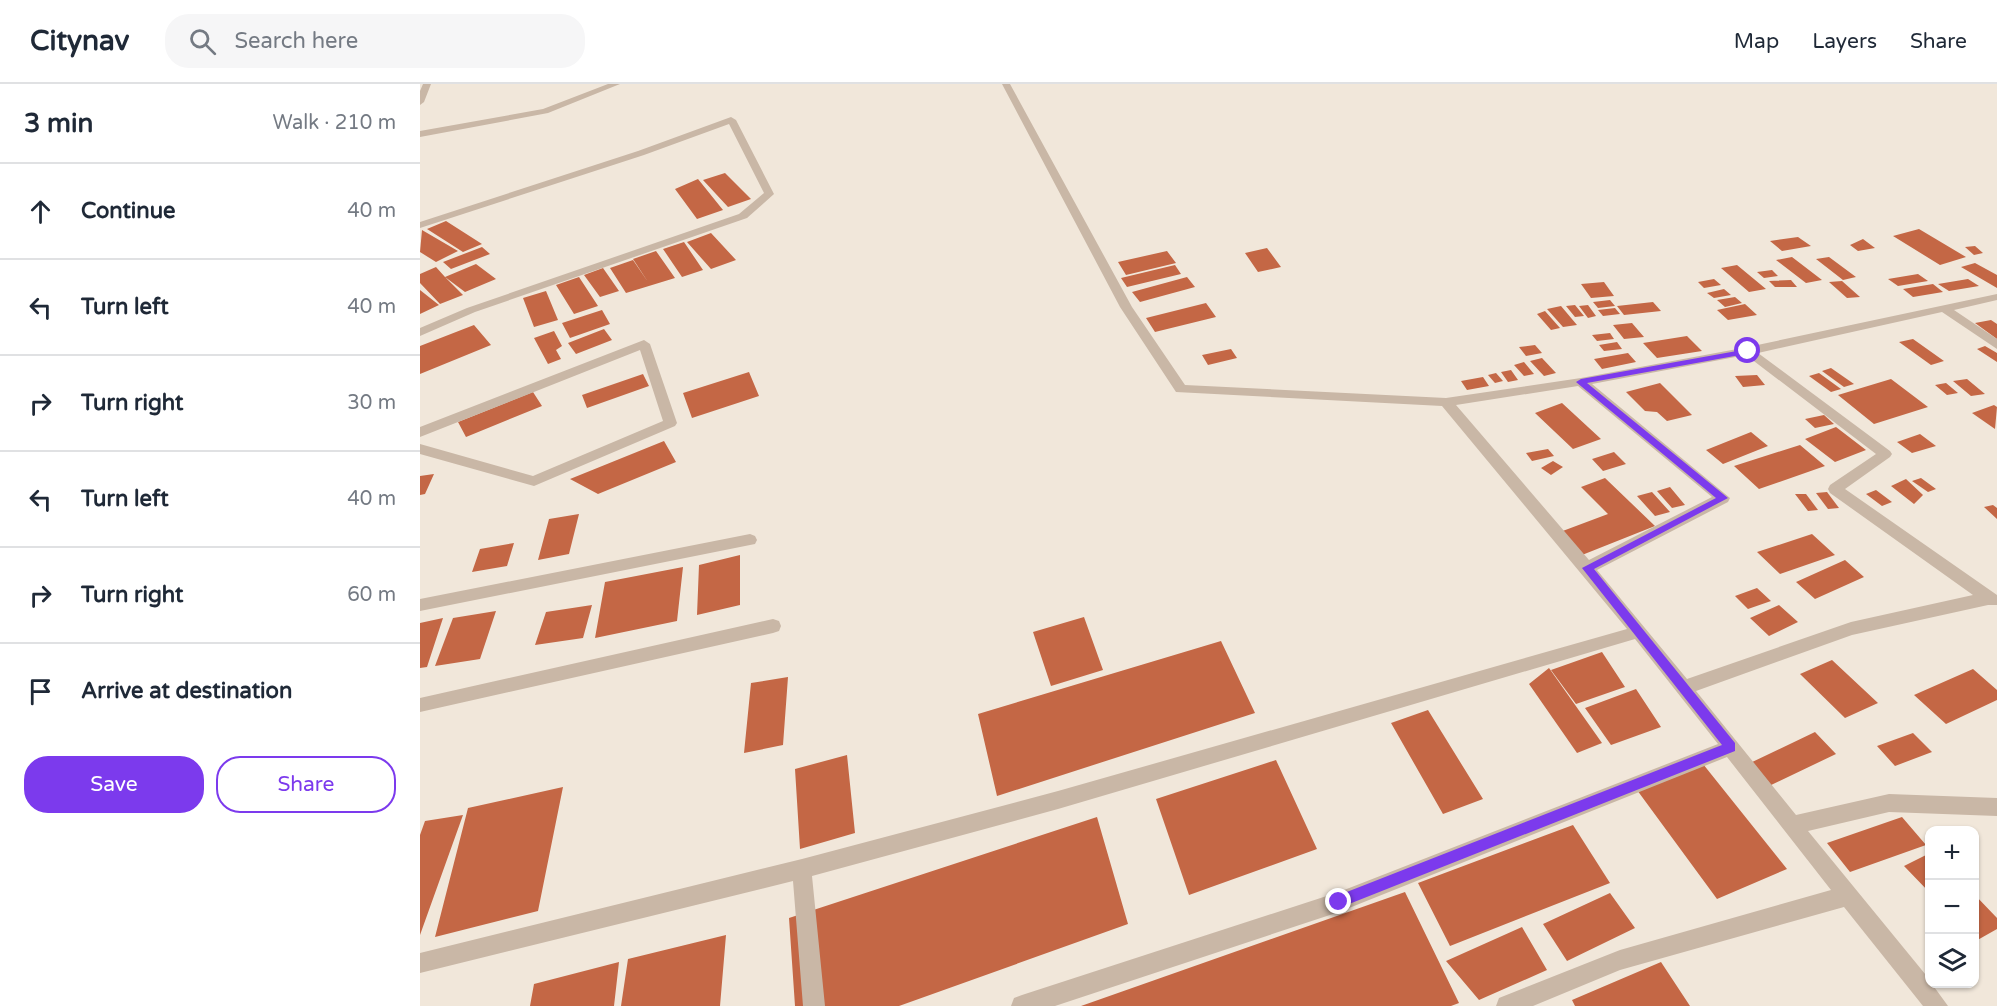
<!DOCTYPE html>
<meta charset="utf-8">
<style>
body{margin:0;font-family:"Varela Round",sans-serif;background:#f6f6f7;color:#1f2937}
.controls{position:absolute;right:18px;bottom:18px;display:grid;overflow:hidden;border-radius:12px;box-shadow:0 2px 4px #0004}
.controls button{width:54px;height:54px;display:grid;place-items:center;padding:0;border:0;border-bottom:2px solid #e0e1e3;background:#fff;color:#1f2937;font:30px sans-serif}
.stop{position:absolute;width:18px;height:18px;margin:-14px;border:4px solid #7c3aed;border-radius:50%;background:#fff}
.stop.end{background:#7c3aed;border-color:#fff;box-shadow:0 2px 6px #0008}
.list{margin:0;padding:0;list-style:none}
h2{display:flex;justify-content:space-between;align-items:center;height:78px;margin:0;padding:0 24px;font-size:26px}
h2 small{font-size:20px;font-weight:400;color:#747a83}
.list li{display:grid;grid-template-columns:39px 1fr auto;gap:18px;align-items:center;box-sizing:border-box;height:96px;padding:0 24px;border-top:2px solid #e0e1e3}
.list b{display:block;font-size:22px;white-space:nowrap}
.list em{font-size:20px;font-style:normal;color:#747a83}
.actions{display:flex;gap:12px;padding:18px 24px}
.actions a{flex:1;padding:14px 0;border:2px solid #7c3aed;border-radius:24px;text-align:center;font-size:21px;color:#7c3aed}
.actions .main{background:#7c3aed;color:#fff}
.icon{flex:none;width:33px;height:33px;fill:none;stroke:currentColor;stroke-width:2;stroke-linecap:round;stroke-linejoin:round}
.map{position:relative;flex:none;width:1577px;height:922px;overflow:hidden}
header{display:flex;align-items:center;gap:36px;box-sizing:border-box;height:84px;padding:0 30px;background:#fff;border-bottom:2px solid #e0e1e3}
header strong{font-size:28px}
nav{display:flex;gap:33px;margin-inline-start:auto;font-size:21px}
.search{width:420px;height:54px;background:#f6f6f7;display:flex;align-items:center;gap:15px;box-sizing:border-box;padding:0 21px;border-radius:24px;color:#747a83;font-size:22px}
main{display:flex}
aside{flex:1;background:#fff}
.map>svg:first-child{display:block}
</style>
<header>
<strong>Citynav</strong>
<div class="search"><svg class="icon" aria-label="search" viewBox="0 0 24 24"><circle cx="10" cy="10" r="6"/><path d="M15 15l6 6"/></svg>Search here</div>
<nav><a>Map</a><a>Layers</a><a>Share</a></nav>
</header>
<main>
<aside>
<h2>3 min<small>Walk · 210 m</small></h2>
<ul class="list">
<li><svg class="icon" aria-label="ahead" viewBox="0 0 24 24"><path d="M12 20V5M6 11l6-6 6 6"/></svg><div><b>Continue</b></div><em>40 m</em></li>
<li><svg class="icon" aria-label="left" viewBox="0 0 24 24"><path d="M17 20v-9H6M10 6l-5 5 5 5"/></svg><div><b>Turn left</b></div><em>40 m</em></li>
<li><svg class="icon" aria-label="right" viewBox="0 0 24 24"><path d="M7 20v-9h11M14 6l5 5-5 5"/></svg><div><b>Turn right</b></div><em>30 m</em></li>
<li><svg class="icon" aria-label="left" viewBox="0 0 24 24"><path d="M17 20v-9H6M10 6l-5 5 5 5"/></svg><div><b>Turn left</b></div><em>40 m</em></li>
<li><svg class="icon" aria-label="right" viewBox="0 0 24 24"><path d="M7 20v-9h11M14 6l5 5-5 5"/></svg><div><b>Turn right</b></div><em>60 m</em></li>
<li><svg class="icon" aria-label="arrive" viewBox="0 0 24 24"><path d="M6 21V4h12l-3 4 3 4H6"/></svg><div><b>Arrive at destination</b></div></li>
</ul>
<div class="actions"><a class="main">Save</a><a>Share</a></div>
</aside>
<div class="map">
<svg width="1577" height="922" viewBox="0 0 1577 922">
<rect width="100%" height="100%" fill="#f1e7da"/>
<!-- building -->
<path fill="#c46745" d="M305,89L331,115L308,123L283,96Z
M278,95L303,126L277,135L255,105Z
M26,137L62,160L43,168L7,145Z
M1499,145L1546,173L1520,181L1473,152Z
M2,146L38,167L16,178L0,168Z
M291,149L316,176L291,185L267,158Z
M1378,153L1391,162L1362,167L1350,157Z
M1443,155L1455,164L1438,167L1430,161Z
M264,158L283,186L262,193L243,165Z
M1555,162L1563,169L1554,171L1545,163Z
M62,163L70,170L31,185L23,178Z
M847,164L861,183L838,188L825,169Z
M236,167L255,194L206,209L190,184L213,176L228,198L213,175Z
M747,167L756,179L706,191L698,178Z
M1372,173L1402,196L1386,199L1356,176Z
M1409,173L1436,193L1423,196L1396,175Z
M1555,179L1577,191V204L1541,183Z
M56,180L76,195L45,208L25,193Z
M755,181L761,190L707,203L701,194Z
M1317,181L1346,205L1329,208L1301,184Z
M16,183L25,193L43,211L20,220L0,199V190Z
M183,184L199,207L180,213L164,191Z
M1352,186L1358,192L1344,194L1337,188Z
M1498,190L1508,197L1478,202L1468,195Z
M159,193L178,222L154,230L136,201Z
M767,193L775,203L720,218L712,208Z
M1294,195L1301,201L1284,204L1278,198Z
M1548,195L1559,202L1529,207L1518,200Z
M1371,196L1377,203H1355L1349,197Z
M1422,197L1440,213L1427,214L1409,198Z
M1184,198L1194,212L1171,214L1161,200Z
M1513,200L1523,208L1493,213L1483,205Z
M1304,205L1311,211L1294,214L1287,209Z
M0,206L19,221L0,230Z
M126,207L138,236L114,243L103,214Z
M1315,213L1322,219L1305,223L1297,216Z
M1190,216L1195,222L1178,224L1173,218Z
M1233,218L1241,227L1204,231L1197,222Z
M786,219L796,233L735,248L726,234Z
M1325,220L1337,231L1308,236L1297,226Z
M1155,221L1164,232L1155,233L1146,222Z
M1168,221L1176,232L1168,234L1159,222Z
M1141,222L1157,241L1143,243L1127,225Z
M1195,224L1200,230L1183,232L1178,226Z
M182,226L190,240L150,254L142,239Z
M1125,227L1140,244L1131,246L1117,230Z
M1571,236L1577,240V255L1555,239Z
M1212,239L1224,253L1204,255L1193,241Z
M54,241L71,261L0,290V262Z
M184,245L192,256L156,270L148,259Z
M134,247L142,262L136,266L141,275L128,280L114,254Z
M1190,249L1194,255L1177,257L1172,251Z
M1267,252L1282,267L1237,274L1223,259Z
M1493,255L1524,277L1511,281L1479,258Z
M1197,258L1202,265L1184,267L1179,261Z
M1115,261L1122,269L1106,272L1099,263Z
M1565,262L1577,269V278L1557,265Z
M811,265L817,274L788,281L782,271Z
M1208,269L1216,278L1182,285L1174,275Z
M1122,274L1136,289L1124,292L1110,277Z
M1104,278L1114,290L1104,292L1094,281Z
M1411,284L1434,300L1424,303L1402,287Z
M1091,286L1098,296L1088,298L1081,288Z
M329,288L339,312L272,334L263,309Z
M1076,289L1083,297L1075,299L1068,291Z
M1399,289L1421,305L1411,308L1389,292Z
M223,290L229,302L167,324L162,311Z
M1337,291L1345,301L1323,303L1315,292Z
M1063,293L1069,302L1047,306L1041,297Z
M1471,295L1508,323L1454,340L1418,311Z
M1547,295L1565,310L1551,312L1533,297Z
M1240,299L1272,331L1247,337L1237,328L1225,327L1206,308Z
M1526,299L1538,309L1527,311L1515,301Z
M113,308L122,322L46,353L38,338Z
M1142,319L1181,355L1153,365L1115,329Z
M1574,321L1577,323L1575,345L1552,329Z
M1404,331L1414,340L1395,344L1385,335Z
M1416,343L1446,366L1415,378L1385,355Z
M1331,348L1348,362L1303,380L1286,366Z
M1500,350L1516,362L1492,369L1477,358Z
M244,357L256,378L178,410L150,395Z
M1380,361L1405,382L1339,405L1314,382Z
M1128,365L1134,372L1112,377L1106,369Z
M1194,368L1206,380L1183,387L1172,375Z
M1133,377L1143,383L1131,391L1121,384Z
M14,390L5,410L0,411V392Z
M1185,394L1235,442L1162,471L1140,448L1188,430L1161,403Z
M1501,394L1516,405L1508,408L1492,397Z
M1486,395L1503,411L1494,420L1471,402Z
M1250,403L1265,421L1252,424L1237,407Z
M1456,406L1472,418L1462,422L1446,410Z
M1232,408L1250,428L1235,432L1217,412Z
M1407,408L1419,424L1408,425L1396,409Z
M1375,410H1386L1398,426L1388,427Z
M1573,421L1577,424V435L1564,423Z
M159,430L149,470L118,476L129,435Z
M1392,450L1415,471L1360,490L1337,468Z
M94,459L87,482L52,488L60,465Z
M320,471V521L277,531L279,481Z
M1425,476L1444,493L1395,515L1376,498Z
M263,483L257,537L175,554L185,498Z
M1337,504L1351,517L1328,525L1315,512Z
M172,521L163,554L115,561L126,528Z
M1359,521L1378,538L1349,552L1330,534Z
M76,527L60,575L15,582L33,534Z
M664,533L683,586L631,602L613,548Z
M23,534L7,583L0,584V539Z
M801,557L835,629L577,712L558,630Z
M1182,568L1205,603L1156,620L1131,586Z
M1412,576L1458,619L1425,634L1380,590Z
M1129,584L1182,659L1157,669L1109,600Z
M1553,585L1577,606V616L1526,640L1494,611Z
M368,593L363,661L324,669L331,599Z
M1216,605L1241,643L1191,661L1165,624Z
M1008,626L1063,715L1023,730L971,639Z
M1395,648L1416,670L1349,702L1328,680Z
M1493,649L1512,668L1475,682L1457,662Z
M427,671L435,749L380,765L375,685Z
M856,676L897,765L769,811L736,715Z
M1283,680L1367,785L1297,815L1217,706Z
M143,703L118,827L15,853L48,724Z
M43,731L0,851V751L5,737Z
M677,733L708,840L479,922H375L369,834Z
M1482,733L1506,761L1430,788L1407,759Z
M1153,741L1190,799L1030,862L998,799Z
M1510,769V809L1484,782Z
M985,808L1039,919L1031,922H661Z
M1190,809L1215,844L1147,877L1123,840Z
M1554,810L1577,834V845L1554,858Z
M1102,843L1127,886L1059,916L1026,877Z
M306,851L300,922H201L208,875Z
M199,878L194,922H110L114,900Z
M1241,878L1270,922H1155L1152,916Z"/>
<g fill="none" stroke-linecap="round" stroke-linejoin="round">
<!-- minor -->
<path fill="#c9b7a6" fill-rule="evenodd" d="M3,0H11L4,18L0,21V7Z
M188,0H200L128,29L0,53V47L123,25Z
M582,0H590L712,223L765,301L1026,314L1161,294L1328,263L1577,210V216L1534,226L1577,255V265L1522,228L1338,269L1470,367L1472,370L1470,373L1425,405L1577,511V521H1568L1432,551L1276,607L1376,731L1469,710L1577,714V732L1469,728L1388,747L1510,896V900H1512L1528,922H1503L1424,823L1200,886L1113,922H1076L1079,914L1200,866L1411,806L1307,673L919,828L635,922H591L594,914L602,911L919,808L1298,660L1215,555L638,725L392,792L405,922H383L373,797L0,889V869L382,775L638,707L1207,545L1022,322L756,308L700,223ZM1326,271L1456,370L1410,401L1408,405L1410,409L1553,511L1431,538L1267,595L1177,486L1308,418L1310,414L1172,300ZM1158,302L1292,413L1169,476L1036,321Z
M311,33L316,36L354,110L327,134L55,228L0,252V244L47,224L319,130L344,109L309,40L224,71L0,144V138L218,67Z
M224,256L230,260L257,339L255,342L114,402L0,370V360L113,392L243,337L220,266L0,353V343Z
M330,450L335,452L337,456L335,460L0,527V515Z
M353,535L359,537L361,542L359,547L353,549L0,628V614Z"/>
</g>
<!-- route -->
<path fill="#7c3aed" d="M1328,265H1331V269L1167,299L1308,414L1174,485L1315,659V667L919,824L914,823L913,818L914,813L1302,661L1162,484L1296,414L1156,298L1161,295Z"/>
</svg>
<div class="controls">
<button>+</button>
<button>−</button>
<button><svg class="icon" aria-label="layers" viewBox="0 0 24 24"><path d="M12 4l9 5-9 5-9-5zM3 14l9 5 9-5"/></svg></button>
</div>
<div class="stop" style="left:1328px;top:267px"></div>
<div class="stop end" style="left:919px;top:818px"></div>
</div>
</main>
